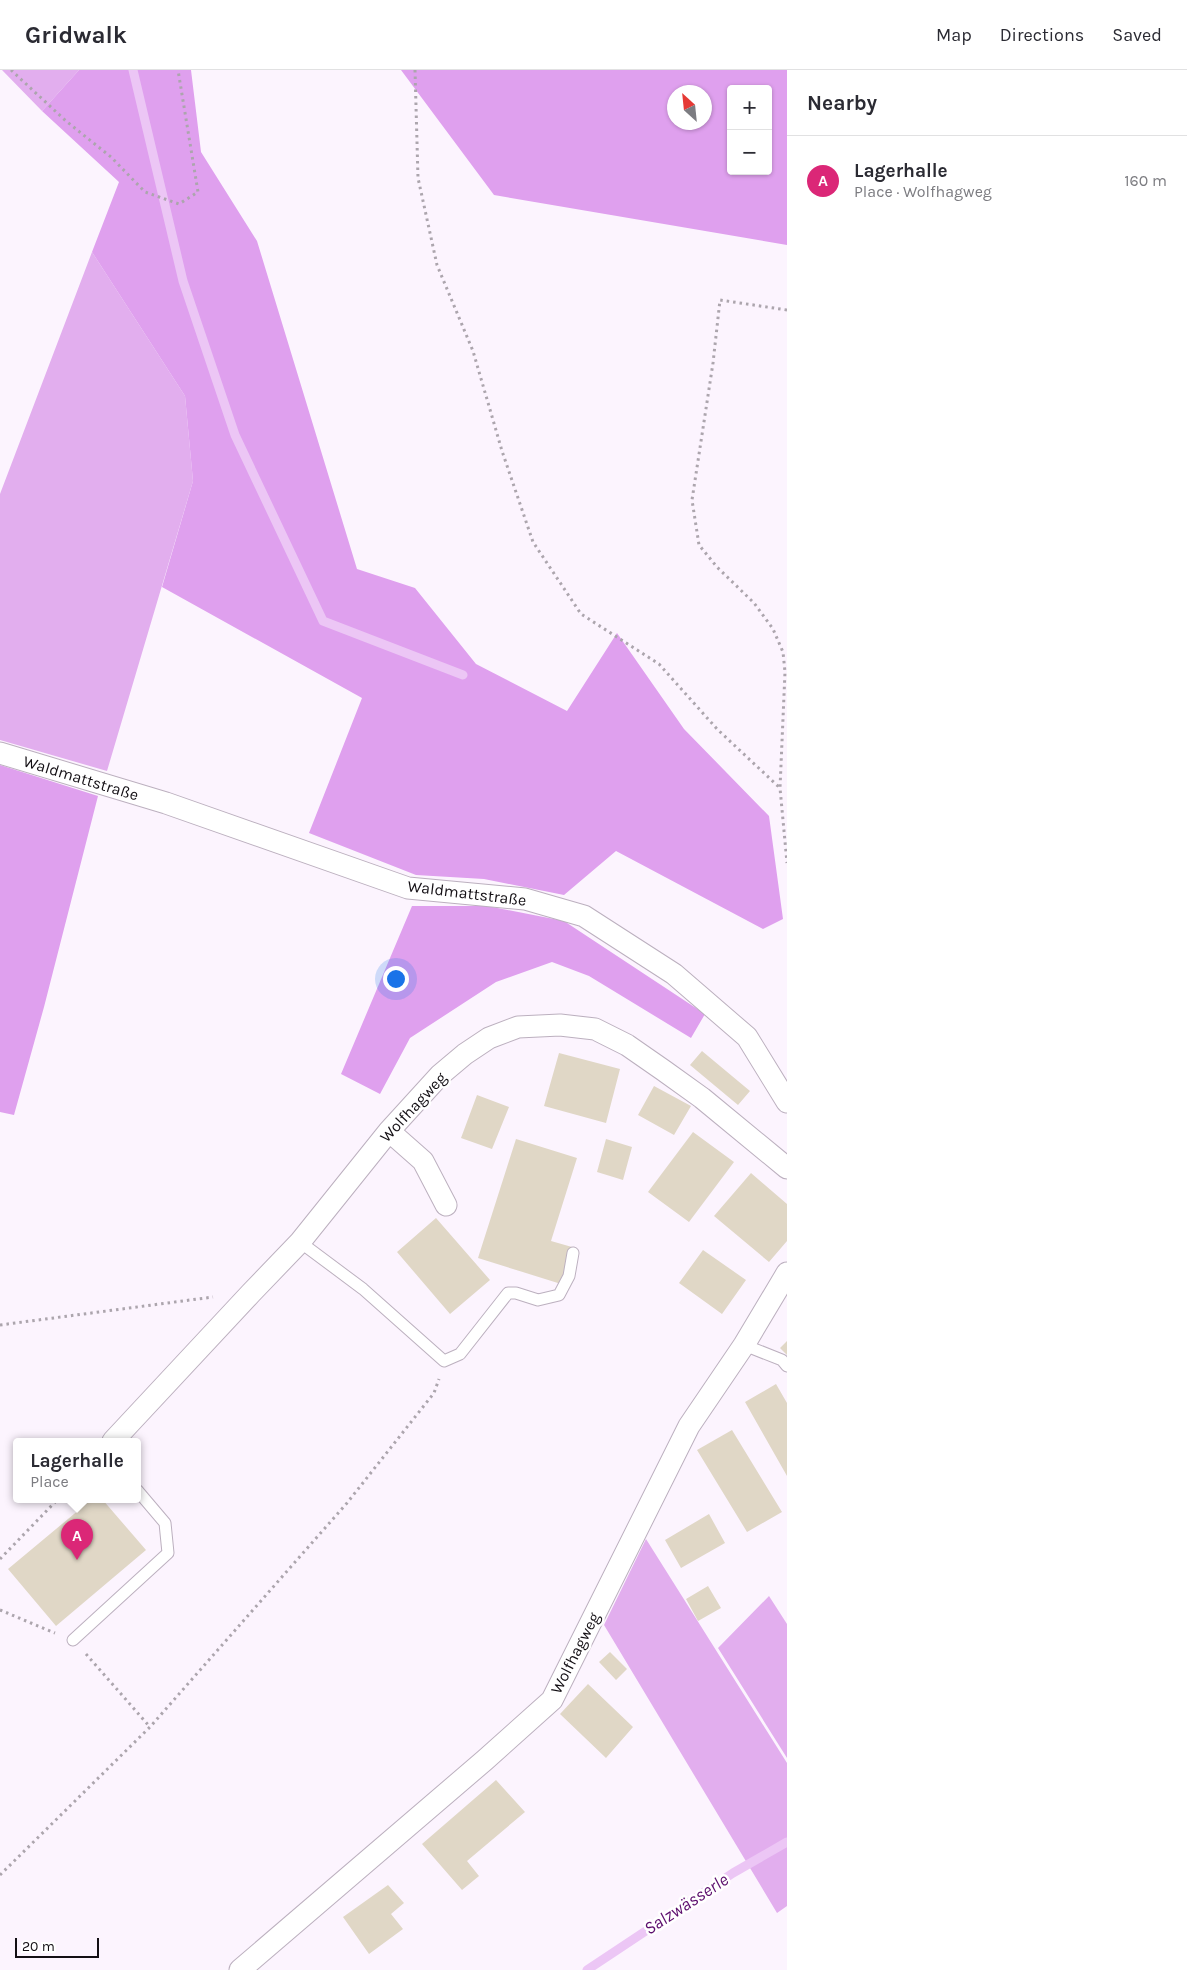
<!DOCTYPE html>
<meta charset="utf-8">
<style>
body{margin:0;font-family:Karla,sans-serif;background:#f7f7f7;color:#2b2b33}
.controls{position:absolute;right:15px;top:15px;display:grid;overflow:hidden;border-radius:5px;box-shadow:0 1px 4px #0004}
.controls button{width:45px;height:45px;display:grid;place-items:center;padding:0;border:0;border-bottom:1px solid #e1e1e2;background:#fff;color:#2b2b33;font:25px sans-serif}
.compass{position:absolute;left:667px;top:15px;width:45px;height:45px;border-radius:50%;background:#fff;box-shadow:0 1px 4px #0004;rotate:333deg}
.scale{position:absolute;left:15px;bottom:12px;width:84px;box-sizing:border-box;padding-left:5px;border:2px solid #130f14;border-top:0;font-size:14px;line-height:18px;white-space:nowrap;color:#130f14;-webkit-text-stroke:4px #fff;paint-order:stroke}
.you{position:absolute;left:395px;top:908px;width:18px;height:18px;margin:-12px;border:4px solid #fff;border-radius:50%;background:#1a73e8;box-shadow:0 0 0 8px #1a73e833}
.badge{display:grid;place-items:center;width:32px;height:32px;border-radius:50%;background:#db2777;color:#fff;font-size:16px;font-weight:700}
.pin{position:absolute;translate:-50% -41px;filter:drop-shadow(0 1px 2px #0008)}
.pin::after{content:'';position:absolute;top:26px;width:18px;height:15px;background:inherit;clip-path:polygon(0 0,100% 0,50% 100%)}
.popup{position:absolute;left:13px;top:1368px;width:128px;height:65px;box-sizing:border-box;display:grid;place-content:center;border-radius:5px;background:#fff;filter:drop-shadow(0 1px 4px #0005);font-size:16px;white-space:nowrap;color:#7c7c81}
.popup b{font-size:19px;color:#2b2b33}
.popup::after{content:'';position:absolute;left:50%;top:100%;margin-left:-10px;border:10px solid transparent;border-top-color:#fff}
.list{margin:0;padding:0;list-style:none}
h2{display:flex;justify-content:space-between;align-items:center;height:65px;margin:0;padding:0 20px;font-size:21px}
h2 small{font-size:16px;font-weight:400;color:#7c7c81}
.list li{display:grid;grid-template-columns:32px 1fr auto;gap:15px;align-items:center;box-sizing:border-box;height:90px;padding:0 20px;border-top:1px solid #e1e1e2}
.list b{display:block;font-size:19px;white-space:nowrap}
.list p{margin:0;font-size:16px;white-space:nowrap;color:#7c7c81}
.list em{font-size:16px;font-style:normal;color:#7c7c81}
.map{position:relative;flex:none;width:787px;height:1900px;overflow:hidden}
header{display:flex;align-items:center;gap:30px;box-sizing:border-box;height:70px;padding:0 25px;background:#fff;border-bottom:1px solid #e1e1e2}
header strong{font-size:24px}
nav{display:flex;gap:28px;margin-inline-start:auto;font-size:18px}
main{display:flex}
aside{flex:1;background:#fff}
.map>svg:first-child{display:block}
</style>
<header>
<strong>Gridwalk</strong>
<nav><a>Map</a><a>Directions</a><a>Saved</a></nav>
</header>
<main>
<div class="map">
<svg width="787" height="1900" viewBox="0 0 787 1900">
<rect width="100%" height="100%" fill="#fcf4fe"/>
<!-- green -->
<path fill="#e2aeee" d="M2,0H79L42,41Z
M92,182L185,326L193,411L107,701L0,670V424Z
M646,1469L787,1693V1836L777,1843L604,1555Z
M769,1526L787,1554V1688L718,1578Z"/>
<!-- forest -->
<path fill="#dfa0ee" fill-rule="evenodd" d="M79,0H191L201,82L257,171L357,499L415,518L476,594L567,641L617,563L684,659L769,746L783,849L763,859L616,781L564,825L484,809L416,805L309,763L362,628L162,517L193,411L185,326L92,182L119,112L42,41Z
M401,0H787V175L494,125ZM731,19H768V101H731ZM704,22V52H674V22Z
M0,695L98,726L44,937L14,1045L0,1042Z
M412,836H487L564,851L705,944L691,968L589,906L552,892L496,912L410,968L380,1024L341,1004Z"/>
<g fill="none" stroke-linecap="round" stroke-linejoin="round">
<!-- stream -->
<path stroke="#ecc6f5" stroke-width="9" d="M133,0L183,211L235,365L323,551L463,605
M587,1900L733,1803L787,1772"/>
</g>
<!-- building -->
<path fill="#e0d7c6" d="M702,981L750,1021L738,1035L690,995Z
M559,983L620,999L606,1053L544,1036Z
M654,1016L691,1036L674,1065L638,1045Z
M477,1025L509,1037L492,1079L461,1068Z
M693,1062L734,1092L689,1152L648,1122Z
M516,1069L577,1088L551,1171L572,1177L561,1214L478,1188Z
M606,1069L632,1077L623,1110L597,1102Z
M751,1103L787,1134V1171L769,1192L714,1146Z
M436,1148L490,1210L450,1244L397,1182Z
M703,1180L746,1210L722,1244L679,1213Z
M787,1271V1285L780,1278Z
M776,1314L787,1333V1406L745,1332Z
M732,1360L782,1442L747,1462L697,1380Z
M92,1429H102L146,1480L56,1556L8,1499Z
M709,1444L725,1473L681,1498L665,1470Z
M708,1516L721,1538L698,1551L686,1529Z
M610,1582L627,1599L616,1610L599,1592Z
M588,1614L633,1657L606,1688L560,1644Z
M496,1710L525,1742L467,1791L479,1806L462,1820L422,1774Z
M388,1815L404,1833L391,1844L403,1859L369,1884L343,1847Z"/>
<g fill="none" stroke-linecap="round" stroke-linejoin="round">
<defs>
<path id="service" d="M300,1172L363,1219L444,1291L460,1284L508,1223H516L538,1230L559,1225L569,1206L573,1183
M744,1275L782,1290L787,1296
M73,1570L168,1483L165,1453L137,1420"/>
<path id="minor" d="M0,683L166,733L408,818L525,829L584,846L674,904L747,967L787,1032
M389,1061L423,1091L446,1135
M113,1371L251,1223L300,1172L389,1061L440,1005L465,984L489,968L518,957L560,955L595,959L627,975L663,1000L702,1028L787,1098
M240,1900L485,1690L552,1630L689,1356L744,1275L787,1203"/>
</defs>
<!-- service casing -->
<use href="#service" stroke="#bcb0bf" stroke-width="13"/>
<!-- minor casing -->
<use href="#minor" stroke="#bcb0bf" stroke-width="23"/>
<!-- path -->
<path stroke="#aca5ad" stroke-width="3" stroke-dasharray="2.5 4" stroke-linecap="butt" d="M11,0L66,51L111,87L145,122L179,134L198,122L178,0
M415,0L418,108L437,195L473,281L502,381L533,472L581,544L659,594L717,659L780,718
M787,240L720,230L713,293L692,430L699,475L717,497L754,533L773,559L783,582L785,602L780,718L787,793
M0,1255L213,1227
M0,1489L58,1429
M0,1540L55,1563
M86,1584L150,1657
M0,1805L150,1657L347,1433L434,1323L439,1309"/>
<!-- service -->
<use href="#service" stroke="#fff" stroke-width="11"/>
<!-- minor -->
<use href="#minor" stroke="#fff" stroke-width="21"/>
</g>
<g text-anchor="middle" dominant-baseline="central" stroke-width="5" stroke-linejoin="round" paint-order="stroke">
<!-- street labels -->
<g font-size="16" fill="#130f14" stroke="#fff">
<text transform="translate(81 708) rotate(17)">Waldmattstraße</text>
<text transform="translate(467 823) rotate(7)">Waldmattstraße</text>
<text transform="translate(413 1037) rotate(-47)">Wolfhagweg</text>
<text transform="translate(575 1583) rotate(-63)">Wolfhagweg</text>
</g>
<!-- water labels -->
<g font-size="18" font-style="italic" fill="#5c0e6d" stroke="#fff">
<text transform="translate(686 1834) rotate(-33)">Salzwässerle</text>
</g>
</g>
</svg>
<div class="controls">
<button>+</button>
<button>−</button>
</div>
<svg class="compass" viewBox="-18 -18 36 36"><path d="M0-13l5 13h-10z" fill="#e53935"/><path d="M0 13l5-13h-10z" fill="#7c7c81"/></svg>
<div class="scale">20 m</div>
<div class="you"></div>
<div class="pin badge" style="left:77px;top:1490px">A</div>
<div class="popup"><b>Lagerhalle</b>Place</div>
</div>
<aside>
<h2>Nearby<small></small></h2>
<ul class="list">
<li><span class="badge">A</span><div><b>Lagerhalle</b><p>Place · Wolfhagweg</p></div><em>160 m</em></li>
</ul>
</aside>
</main>
